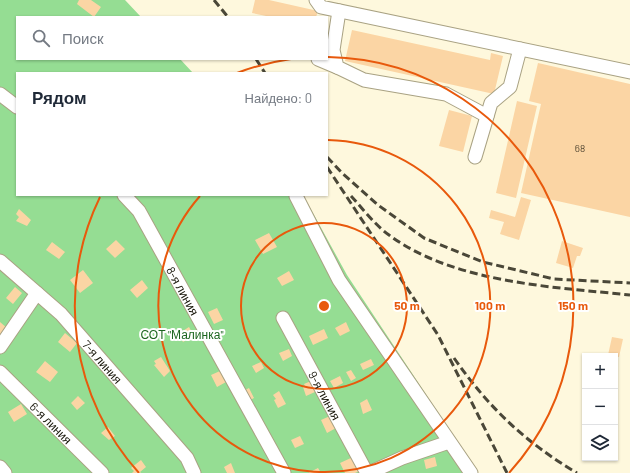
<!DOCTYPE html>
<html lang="ru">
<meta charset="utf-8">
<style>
body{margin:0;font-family:Barlow,sans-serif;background:#f6f6f7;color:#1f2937}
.controls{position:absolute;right:12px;bottom:12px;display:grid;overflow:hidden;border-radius:0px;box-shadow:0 1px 3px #0004}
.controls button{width:36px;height:36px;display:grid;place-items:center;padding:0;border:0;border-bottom:1px solid #e0e1e3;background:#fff;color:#1f2937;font:20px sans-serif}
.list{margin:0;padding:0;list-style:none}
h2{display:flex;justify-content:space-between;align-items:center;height:52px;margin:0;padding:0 16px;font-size:17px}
h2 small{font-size:13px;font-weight:400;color:#747a83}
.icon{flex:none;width:22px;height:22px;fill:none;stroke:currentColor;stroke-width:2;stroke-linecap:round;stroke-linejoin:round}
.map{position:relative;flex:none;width:630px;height:473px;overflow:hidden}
.search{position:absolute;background:#fff;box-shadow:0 1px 3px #0004;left:16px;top:16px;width:312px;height:44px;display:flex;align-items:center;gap:10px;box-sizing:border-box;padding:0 14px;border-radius:0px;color:#747a83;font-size:15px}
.panel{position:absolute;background:#fff;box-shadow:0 1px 3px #0004;left:16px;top:72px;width:312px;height:124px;border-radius:0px}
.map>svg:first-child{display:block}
</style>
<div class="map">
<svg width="630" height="473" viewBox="0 0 630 473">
<rect width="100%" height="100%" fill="#fef8dd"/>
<!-- green -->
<path fill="#95dd93" d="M0,0H125L141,17H17V59H180L193,73H17V195H303L347,275L478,473H0Z"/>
<!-- building -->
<path fill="#fbd5a4" d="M79,0H91L101,7L94,17L77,4Z
M255,0H269L318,11L316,17H271L252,13Z
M352,30L490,60L491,53L503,56L494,94L345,61Z
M538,63L630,84V217L521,193L541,104L529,101Z
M517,101L537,106L516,198L496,193Z
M449,110L472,116L463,152L439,146Z
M521,197L531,200L519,240L500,234L504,222L489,218L491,210L515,217Z
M19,209L31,220L27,226L16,221L19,217L16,214Z
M269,233L277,247L263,254L255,240Z
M116,240L125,249L115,258L106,249Z
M562,241L583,248L580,256H577L573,268L556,263Z
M52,242L65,252L59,259L46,250Z
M83,270L93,283L80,293L70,280Z
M289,271L294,280L282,286L277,278Z
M142,280L148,288L137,298L130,290Z
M15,287L22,293L13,304L6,298Z
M217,308L223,320L214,324L208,312Z
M0,322L7,328L0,336Z
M346,322L350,331L340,336L335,328Z
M189,327L194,336L183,342L178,334Z
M324,329L328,338L313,345L309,336Z
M65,333L77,343L70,352L58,342Z
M612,337L623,339L619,357L608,355Z
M289,349L292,356L283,361L279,353Z
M161,357L170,371L164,377L154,365L156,364L154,361Z
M371,359L374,365L363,370L360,364Z
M45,361L58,372L50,382L36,372Z
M261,362L264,368L256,373L252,366Z
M351,370L356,378L351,381L346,372Z
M220,371L226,382L217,387L211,375Z
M340,376L343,383L334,388L330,381Z
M311,381L315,392L306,396L303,387L305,386L304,384Z
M249,388L254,398L248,401L243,391Z
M279,391L286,404L278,408L274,400L276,399L273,395Z
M78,396L85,403L77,410L71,403Z
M367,399L372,410L363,414L360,403Z
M21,404L27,414L14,422L8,412Z
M330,416L336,428L327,433L321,420Z
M108,427L115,436L109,440L101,433Z
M300,436L304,444L295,448L291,440Z
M353,457L360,471L355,473H345L340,463Z
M435,457L437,466L426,469L424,460Z
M141,460L146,467L140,472L141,473H132L134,471L131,468Z
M231,463L235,473H227L224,467Z
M318,468L321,473H308Z"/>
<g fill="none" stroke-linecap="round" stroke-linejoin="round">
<defs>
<g id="minor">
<path d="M316,0L321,7L630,72"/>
<path d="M339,11L333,50L337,67L364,80L446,94L487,116"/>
<path d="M318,59L337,67"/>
<path d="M0,94L17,107"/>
<path d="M475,157L491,103L510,87L520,49"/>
<path id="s1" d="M124,195L139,211L284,473"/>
<path d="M296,196L339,280L471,473"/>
<path id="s2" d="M0,261L61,314L187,458L194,473"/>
<path id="s3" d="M283,318L367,473"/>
<path d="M0,347L37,293"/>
<path id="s4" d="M0,372L102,473"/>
<path d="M0,467L5,473"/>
<path d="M369,473L402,458L449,442"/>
</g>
</defs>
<!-- minor casing -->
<use href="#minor" stroke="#a9a283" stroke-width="15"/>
<!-- minor -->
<use href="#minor" stroke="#fff" stroke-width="13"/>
<!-- rail -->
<path stroke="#4a4738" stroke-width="3" stroke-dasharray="8 4" stroke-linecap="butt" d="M214,0L228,17
M256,59L265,73
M327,157L342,173L378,205L424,238L483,262L554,279L630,283
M327,167L438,335L507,473
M351,196C363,209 375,225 389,235C454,283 553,287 630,295
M454,358C489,408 525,442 577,473"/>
</g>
<!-- distance rings -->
<g fill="none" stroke="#e8590c" stroke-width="2">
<circle cx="324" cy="306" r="83"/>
<path d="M328 140A166 166 0 1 1 200 196"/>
<path d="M139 473A249 249 0 0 1 100 197M237 73A249 249 0 0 1 291 59M328 57A249 249 0 0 1 509 473"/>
</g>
<g text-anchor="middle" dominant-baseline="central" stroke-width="4" stroke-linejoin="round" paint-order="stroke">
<!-- number labels -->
<g font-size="10" fill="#504530">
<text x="580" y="148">68</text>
</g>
<!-- street labels -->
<g font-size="12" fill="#171509" stroke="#fff">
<text stroke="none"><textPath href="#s1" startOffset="113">8-я линия</textPath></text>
<text stroke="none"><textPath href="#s2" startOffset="144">7-я линия</textPath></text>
<text stroke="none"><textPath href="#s3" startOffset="88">9-я линия</textPath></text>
<text stroke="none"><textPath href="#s4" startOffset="72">6-я линия</textPath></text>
</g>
<!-- park labels -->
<g font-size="12" fill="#1d6620" stroke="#fff">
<text x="182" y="334">СОТ "Малинка"</text>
</g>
</g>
<circle cx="324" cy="306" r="6" fill="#e8590c" stroke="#fff" stroke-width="2"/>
<g font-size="12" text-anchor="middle" font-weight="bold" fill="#e8590c" stroke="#fff" stroke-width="4" stroke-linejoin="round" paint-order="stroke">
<text x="407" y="310">50 m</text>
<text x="490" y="310">100 m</text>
<text x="573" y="310">150 m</text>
</g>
</svg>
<div class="controls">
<button>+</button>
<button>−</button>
<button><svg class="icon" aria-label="layers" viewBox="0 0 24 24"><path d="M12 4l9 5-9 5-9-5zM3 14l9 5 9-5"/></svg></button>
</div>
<div class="search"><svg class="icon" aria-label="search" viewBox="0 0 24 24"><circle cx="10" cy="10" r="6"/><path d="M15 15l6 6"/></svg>Поиск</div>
<section class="panel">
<h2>Рядом<small>Найдено: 0</small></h2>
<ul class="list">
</ul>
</section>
</div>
